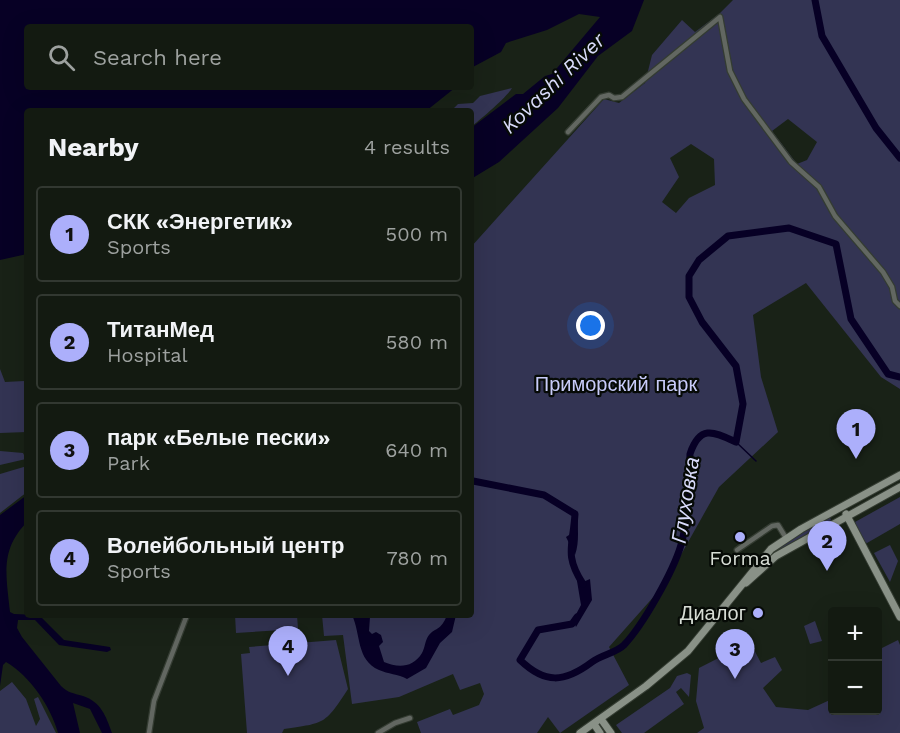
<!DOCTYPE html>
<meta charset="utf-8">
<style>
body{margin:0;font-family:"Work Sans",sans-serif;background:#1c231a;color:#f1f3f6}
.controls{position:absolute;right:18px;bottom:18px;display:grid;overflow:hidden;border-radius:6px;box-shadow:0 6px 24px #0002}
.controls button{width:54px;height:54px;display:grid;place-items:center;padding:0;border:0;border-bottom:2px solid #323831;background:#131a11;color:#f1f3f6;font:30px sans-serif}
.you{position:absolute;left:591px;top:326px;width:21px;height:21px;margin:-15px;border:4px solid #fff;border-radius:50%;background:#1a73e8;box-shadow:0 0 0 9px #1a73e833}
.badge{display:grid;place-items:center;width:39px;height:39px;border-radius:50%;background:#acaffb;color:#111;font-size:20px;font-weight:700}
.pin{position:absolute;translate:-50% -50px;filter:drop-shadow(0 2px 3px #0008)}
.pin::after{content:'';position:absolute;top:32px;width:21px;height:18px;background:inherit;clip-path:polygon(0 0,100% 0,50% 100%)}
.list{margin:0;padding:0;list-style:none}
h2{display:flex;justify-content:space-between;align-items:center;height:78px;margin:0;padding:0 24px;font-size:26px}
h2 small{font-size:20px;font-weight:400;color:#9da19f}
.list li{display:grid;grid-template-columns:39px 1fr auto;gap:18px;align-items:center;box-sizing:border-box;height:96px;margin:0 12px 12px;padding:0 12px;border:2px solid #323831;border-radius:6px}
.list b{display:block;font-size:22px;white-space:nowrap}
.list p{margin:0;font-size:20px;white-space:nowrap;color:#9da19f}
.list em{font-size:20px;font-style:normal;color:#9da19f}
.icon{flex:none;width:33px;height:33px;fill:none;stroke:currentColor;stroke-width:2;stroke-linecap:round;stroke-linejoin:round}
.map{position:relative;flex:none;width:900px;height:733px;overflow:hidden}
.search{position:absolute;background:#131a11;box-shadow:0 6px 24px #0002;left:24px;top:24px;width:450px;height:66px;display:flex;align-items:center;gap:15px;box-sizing:border-box;padding:0 21px;border-radius:6px;color:#9da19f;font-size:22px}
.panel{position:absolute;background:#131a11;box-shadow:0 6px 24px #0002;left:24px;top:108px;width:450px;height:510px;border-radius:6px}
.map>svg:first-child{display:block}
</style>
<div class="map">
<svg width="900" height="733" viewBox="0 0 900 733">
<rect width="100%" height="100%" fill="#192217"/>
<!-- green -->
<path fill="#333453" fill-rule="evenodd" d="M733,0H900V389L881,377L806,283L753,315L761,377L778,432L719,487L664,585L609,647L629,685L560,733L548,717L537,733H421L417,722L450,709L453,715L479,705L484,694L480,683L460,690L453,674L399,697L352,704L343,635L324,636L322,615H471V247L604,99L619,103L645,83L652,55L682,20L695,32L719,14ZM788,119L817,142L807,160L797,164L772,131ZM691,144L714,159L715,185L689,198L676,213L662,202L679,177L670,158Z
M512,88C508,96 480,120 471,127V111H451L458,104L473,103L480,96Z
M0,369L5,382L24,381L27,378V432L0,433Z
M0,451L23,453L26,459L0,465Z
M27,466V492L0,513V474Z
M900,497V524L867,543L863,542L855,522Z
M830,517L831,520L766,558L784,542Z
M890,545L898,561L890,582L874,553Z
M235,615H297L298,629L236,633Z
M815,621L822,641L810,644L804,626Z
M336,640L348,689C325,724 326,723 284,729L282,733H247L241,654L250,653L249,647Z
M898,640L900,645V733H697L704,728L696,701L699,668L750,642L761,663L775,657L782,670L763,688L776,707L808,710L832,699V710H878V650Z
M687,673L691,675L689,697L681,688L676,692L684,704L644,733H622L616,725L670,688L677,676Z
M12,682L26,699L36,726L40,719L34,699L38,697L56,733H0V691Z"/>
<!-- water -->
<path fill="#070025" d="M0,0H644L632,31L598,56L558,108L499,162L471,179V128L516,94H523L545,76L552,74L600,17L579,14L547,30L506,43L501,52L471,68V27H27V87H456L426,111H27V254L0,260Z
M27,495V522C0,550 6,574 10,612L14,614L39,615L64,640L110,647L111,650L107,652L59,645L35,620H18L17,628L22,637L61,686C68,693 73,693 83,696C101,702 106,716 112,733H102L90,709L73,703L80,733H58C51,707 30,676 6,662L3,665L0,686V515Z
M575,510L578,512C577,527 580,541 575,555L566,537L572,533Z
M576,575L583,582L590,579L592,600L576,627L573,620L581,605Z
M352,615L370,617L369,631L372,634L376,632L381,635L383,642L379,646L384,662C398,668 413,668 422,653C425,648 425,640 429,635C436,627 441,631 447,615H456L452,632L440,643L426,668L407,679C398,674 388,674 379,670C356,660 361,634 352,615Z"/>
<g fill="none" stroke-linecap="round" stroke-linejoin="round">
<!-- stream -->
<path stroke="#070025" stroke-width="1.5" d="M736,442L756,461"/>
<!-- river -->
<path stroke="#070025" stroke-width="7" d="M815,0L822,36L876,128L900,158
M473,481L544,495L575,514C573,546 564,555 583,584
M577,617L572,624L538,630L520,660C545,684 564,683 592,662C601,655 616,653 624,645C643,625 673,572 681,545C689,516 689,483 690,454C700,424 714,432 736,442L743,404L736,366L702,322L689,297V276L699,260L728,236L789,228L836,244L851,319L888,374L900,377"/>
<defs>
<path id="street" d="M568,132L601,97L609,95L614,98L622,97L720,17L730,71L744,99L791,162L819,187L835,216L883,272L892,287L895,301L900,306
M737,550L772,526L778,525L786,538
M149,733L154,701L187,615
M378,733L395,723L410,718"/>
<path id="secondary" d="M846,514L900,617
M746,583L776,556L900,487
M601,719L611,733
M594,724L600,733
M580,733L646,686L688,651L771,549L801,529L900,475"/>
</defs>
<!-- street casing -->
<use href="#street" stroke="#343c32" stroke-width="7"/>
<!-- secondary casing -->
<use href="#secondary" stroke="#343c32" stroke-width="9"/>
<!-- street -->
<use href="#street" stroke="#626761" stroke-width="4.5"/>
<!-- secondary -->
<use href="#secondary" stroke="#899187" stroke-width="7"/>
</g>
<!-- markers -->
<g fill="#acaffb" stroke="#060a06" stroke-width="2">
<circle cx="740" cy="537" r="6"/>
<circle cx="758" cy="613" r="6"/>
</g>
<g text-anchor="middle" dominant-baseline="central" stroke-width="4.5" stroke-linejoin="round" paint-order="stroke">
<!-- park labels -->
<g font-size="20" fill="#c8cbf9" stroke="#060a06">
<text x="616" y="384">Приморский парк</text>
</g>
<!-- poi labels -->
<g font-size="20" fill="#d7ddd5" stroke="#060a06">
<text x="740" y="558">Forma</text>
<text x="746" y="613" text-anchor="end">Диалог</text>
</g>
<!-- water labels -->
<g font-size="21" font-style="italic" fill="#d9dbfa" stroke="#060a06">
<text transform="translate(553 83) rotate(-44)">Kovashi River</text>
<text transform="translate(685 500) rotate(-81)">Глуховка</text>
</g>
</g>
</svg>
<div class="controls">
<button>+</button>
<button>−</button>
</div>
<div class="you"></div>
<div class="pin badge" style="left:856px;top:459px">1</div>
<div class="pin badge" style="left:827px;top:571px">2</div>
<div class="pin badge" style="left:735px;top:679px">3</div>
<div class="pin badge" style="left:288px;top:676px">4</div>
<div class="search"><svg class="icon" aria-label="search" viewBox="0 0 24 24"><circle cx="10" cy="10" r="6"/><path d="M15 15l6 6"/></svg>Search here</div>
<section class="panel">
<h2>Nearby<small>4 results</small></h2>
<ul class="list">
<li><span class="badge">1</span><div><b>СКК «Энергетик»</b><p>Sports</p></div><em>500 m</em></li>
<li><span class="badge">2</span><div><b>ТитанМед</b><p>Hospital</p></div><em>580 m</em></li>
<li><span class="badge">3</span><div><b>парк «Белые пески»</b><p>Park</p></div><em>640 m</em></li>
<li><span class="badge">4</span><div><b>Волейбольный центр</b><p>Sports</p></div><em>780 m</em></li>
</ul>
</section>
</div>
